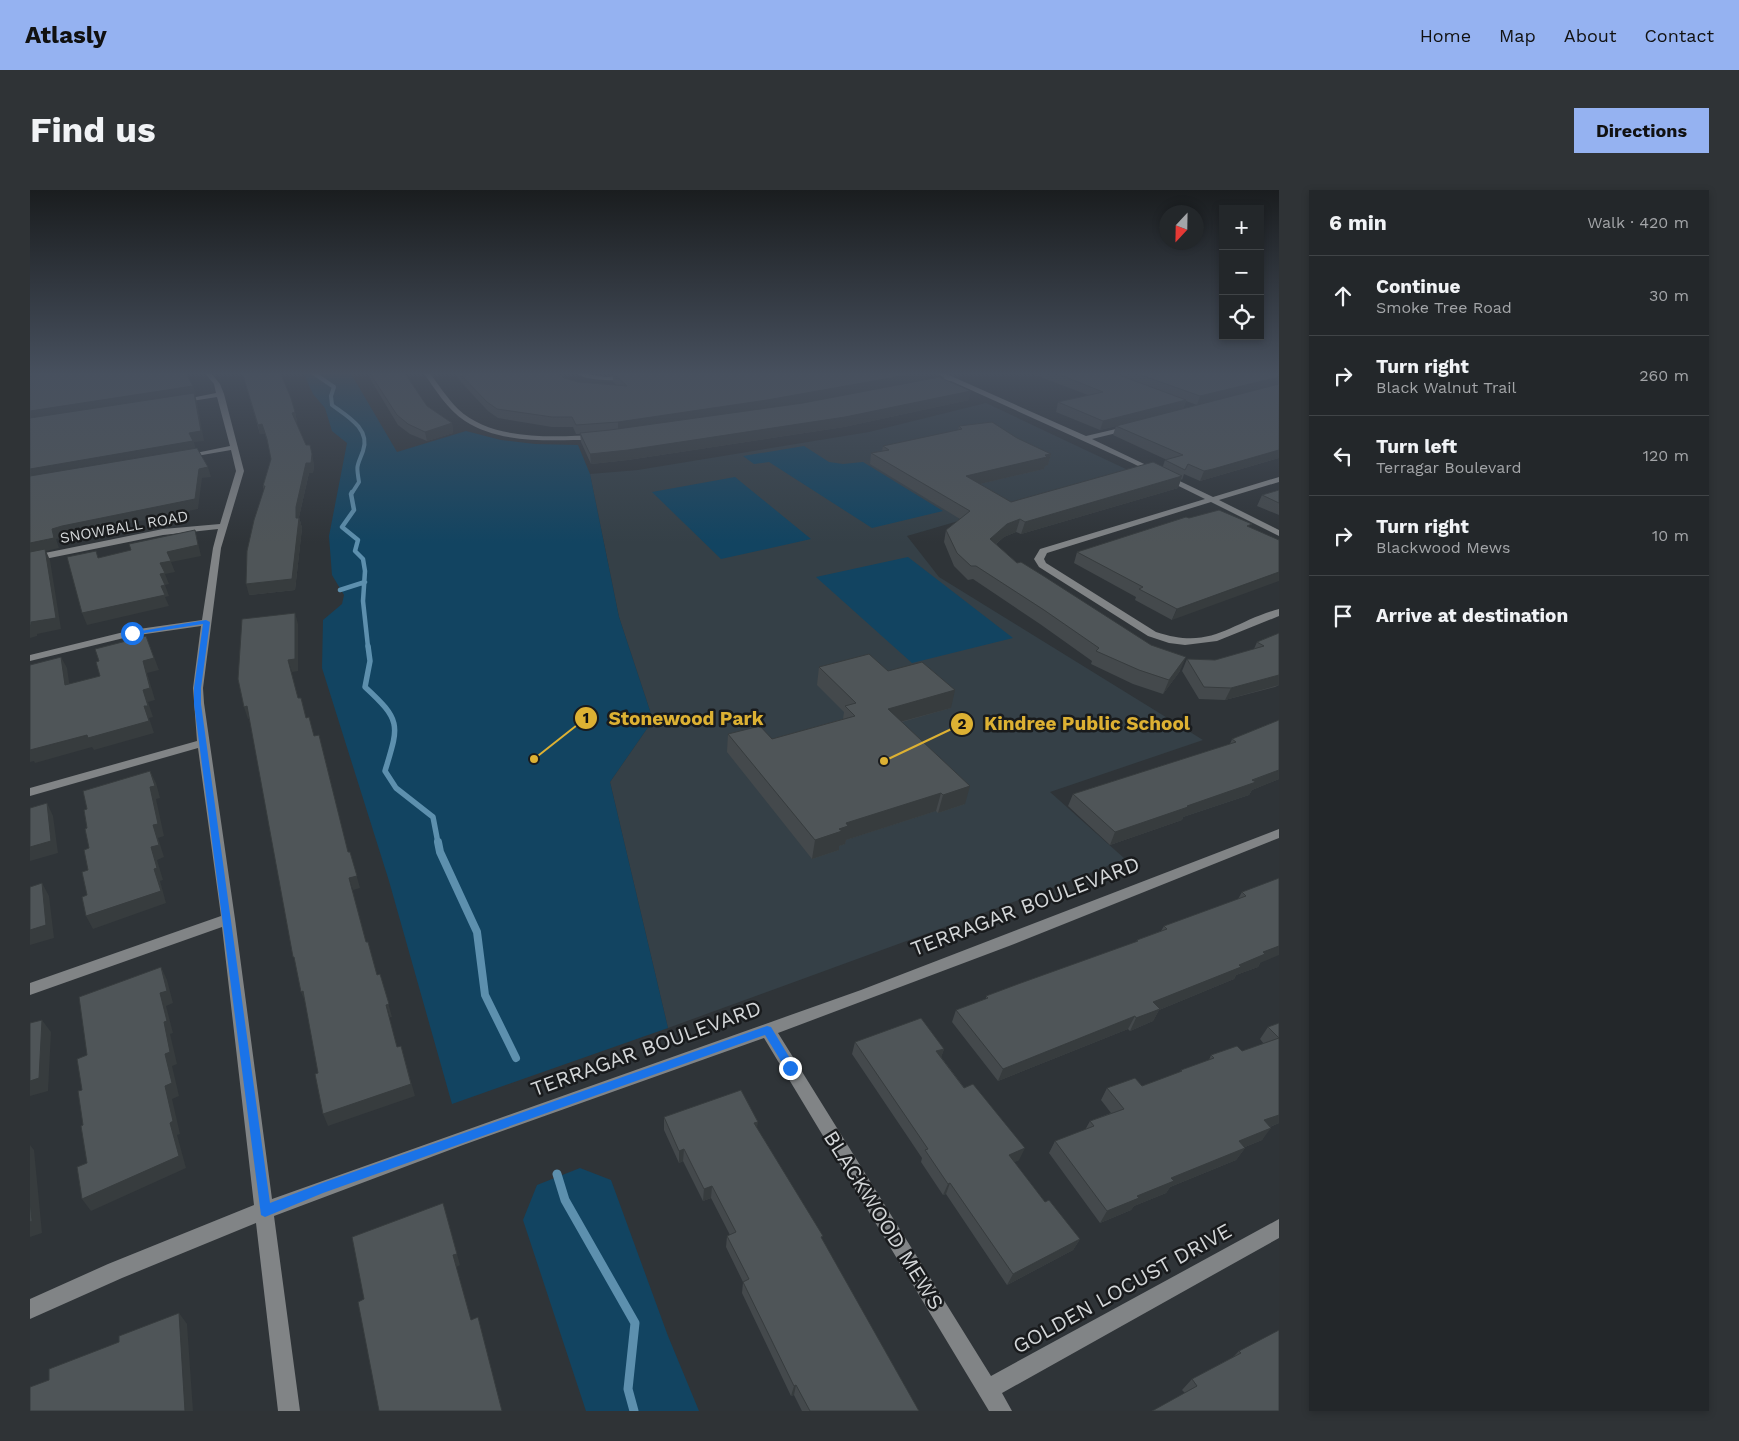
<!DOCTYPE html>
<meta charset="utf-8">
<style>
body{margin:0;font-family:"Work Sans",sans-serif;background:#2f3336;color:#f1f3f6}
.controls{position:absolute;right:15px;top:15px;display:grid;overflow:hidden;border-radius:0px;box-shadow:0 2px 8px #0003}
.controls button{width:45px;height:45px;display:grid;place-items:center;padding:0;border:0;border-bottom:1px solid #404447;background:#23272a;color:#f1f3f6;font:25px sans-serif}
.compass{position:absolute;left:1129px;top:15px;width:45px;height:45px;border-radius:50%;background:#23272a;box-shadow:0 2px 8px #0003;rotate:202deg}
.stop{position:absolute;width:15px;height:15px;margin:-11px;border:4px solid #1a73e8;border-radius:50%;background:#fff}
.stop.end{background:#1a73e8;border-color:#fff;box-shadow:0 1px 5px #0008}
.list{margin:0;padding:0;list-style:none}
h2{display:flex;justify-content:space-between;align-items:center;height:65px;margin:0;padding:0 20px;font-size:21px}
h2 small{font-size:16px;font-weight:400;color:#a3a5a8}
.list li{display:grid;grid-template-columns:32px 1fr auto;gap:15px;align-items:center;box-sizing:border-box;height:80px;padding:0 20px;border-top:1px solid #404447}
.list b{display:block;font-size:19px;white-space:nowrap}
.list p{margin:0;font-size:16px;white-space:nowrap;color:#a3a5a8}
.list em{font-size:16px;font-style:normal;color:#a3a5a8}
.icon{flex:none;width:28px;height:28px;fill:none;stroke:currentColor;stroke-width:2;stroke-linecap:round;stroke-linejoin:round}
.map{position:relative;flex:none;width:1249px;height:1221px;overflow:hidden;border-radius:0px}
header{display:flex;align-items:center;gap:30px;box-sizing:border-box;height:70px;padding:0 25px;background:#95b2f1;color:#111}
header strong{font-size:24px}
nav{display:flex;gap:28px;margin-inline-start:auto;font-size:18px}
.intro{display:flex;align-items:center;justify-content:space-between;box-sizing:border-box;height:120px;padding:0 30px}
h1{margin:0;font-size:35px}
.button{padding:12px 22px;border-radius:0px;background:#95b2f1;color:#111;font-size:18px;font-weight:700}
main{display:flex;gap:30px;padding:0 30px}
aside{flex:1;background:#23272a;border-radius:0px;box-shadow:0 2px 8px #0003}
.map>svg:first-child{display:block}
</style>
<header>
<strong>Atlasly</strong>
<nav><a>Home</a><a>Map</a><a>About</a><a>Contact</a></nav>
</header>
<div class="intro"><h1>Find us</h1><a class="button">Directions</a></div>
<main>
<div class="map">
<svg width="1249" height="1221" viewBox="0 0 1249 1221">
<rect width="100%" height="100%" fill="#2f3438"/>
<!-- built -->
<path fill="#354047" d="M956,213L1100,281L877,346L909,387L1173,550L1020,602L1095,669L1024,697L638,838L580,592L623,530L589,427L560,284L608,280L839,242Z"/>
<!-- green -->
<path fill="#124461" d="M273,182H320L367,262L436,241L471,250L505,254L548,255L560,284L589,427L623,530L580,592L638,838L422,914L359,691L292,478L293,430L312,414L314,405L302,385L299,346L317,253L302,241L295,218L283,204Z
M774,256L799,272L813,274L833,272L913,321L842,338L739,272L724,274L713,266Z
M705,287L781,349L691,369L622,302Z
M878,367L983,448L882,473L786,387Z
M550,978L581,990L638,1146L669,1221H556L493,1030L507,995Z"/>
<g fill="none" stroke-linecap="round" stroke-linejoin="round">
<!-- stream-far4 -->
<path stroke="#5d90ae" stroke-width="4" d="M282,182L304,197L301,206L302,215C317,226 341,239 333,261C327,277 326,274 329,292L322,303"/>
<!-- stream-far3 -->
<path stroke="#5d90ae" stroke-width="4.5" d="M322,302L321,304L324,320L312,337L328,350L325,361L333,369L335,381L333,411L338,457
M310,400L335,392"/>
<!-- stream-far2 -->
<path stroke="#5d90ae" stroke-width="5.5" d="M338,456L340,471L335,497C372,531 369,535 355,581L366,598L403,627L408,653"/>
<!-- stream-far1 -->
<path stroke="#5d90ae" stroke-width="8" d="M408,652L410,662L447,742L455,805L486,868"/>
<!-- stream -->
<path stroke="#5d90ae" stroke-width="9" d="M527,984L535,1010L605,1133L598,1199L604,1221"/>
<!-- minor -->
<path fill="#818486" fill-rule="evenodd" d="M174,182H180L190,194L194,204L214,281L191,358L173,498L174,513L205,729L242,1009L831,800L1249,639V648L979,756L748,843L961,1186L1249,1029V1048L972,1203L982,1221H959L734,848L433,955L244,1026L270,1221H248L226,1033L92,1088L0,1129V1109L78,1074L224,1015L192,737L0,805V793L191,726L168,558L0,606V598L167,551L163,498L171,436L102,446L0,471V465L102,440L172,430L183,358L188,339L133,345L0,372V366L133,339L190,334L206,281L201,260L155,268L151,266L200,256L187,207L149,213L146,211L186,203L184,194Z
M393,182H399C408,194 417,208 428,219C462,251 522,247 566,245L570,247C563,251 552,250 544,250C509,251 465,251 435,231C417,219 405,199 393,182Z
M544,182L576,187L637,182C622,191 558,195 544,182Z
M904,182H912L1056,246L1103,235V239L1062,249L1183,307L1249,287V292L1189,310L1249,340V346L1181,312L1017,363L1014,369L1016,373L1126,442C1183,461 1200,432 1249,419V426L1187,451L1155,455L1139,453L1118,446L1009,377L1004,369L1010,359L1175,309L1102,273L921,191L897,194V192L915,188Z"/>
</g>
<!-- wall -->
<path fill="#44494c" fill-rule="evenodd" d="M208,182H250L265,222L267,232H266L276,255L284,274L283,283H279L269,327L272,338L265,400L219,405L234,300L233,296L241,269L238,254L235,244H230L213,186Z
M336,182H374L397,216L422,233L423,243L397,251L380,244L368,235Z
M423,182H528L534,188L548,192L587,195L583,192V184L576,185L572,182H896L895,190L939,210L814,237L598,270L561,274L551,252L550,244H546L543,237H522L468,228L458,221L431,192ZM834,201L773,213L757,215Z
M1003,182H1249V268L1170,291L1154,284L1152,290L1151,289L1148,298L991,344L986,342L974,347L966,354L987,373L1150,481L1133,504L1103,494L1061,474L1062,471L1010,434L943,389L938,390L924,376L914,352L916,340L930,329L840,274L841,263L852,261L853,256L928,240L929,236L987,248L1021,264L1018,275L1015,276L1014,279L950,294L981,312L1133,276L1135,270H1137L1083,245L1086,236L1070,240L1026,222L1028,212L1058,205L1008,186ZM1156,211L1167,215L1153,219Z
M1249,300V325L1227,316L1232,305Z
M1189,320L1142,430L1105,410L1106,407L1044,373L1047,362Z
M1249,443V495L1245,497L1195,510L1169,509L1152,481L1157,469L1185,470L1224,459L1227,452Z
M789,477L858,481L921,518L872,532L935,614L908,623L906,621L816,650L815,654L809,656V660L782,669L697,562L698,544L742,549L813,529L814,522L787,495Z
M1249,530V589L1222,600L1219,605L1153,627L1152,630L1080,655L1038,616L1043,604L1200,554L1202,549Z
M1249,688L1230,773L1228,777L1206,785L1204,789L1129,820L1123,831L1100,841L1098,839L968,891L922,832L926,820L956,809V806L1106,752L1107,750L1131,741L1134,736L1208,709L1212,702Z
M1249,833V933L1240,937L1232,950L1215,957V958L1206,970L1140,997L1136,1003L1104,1016L1101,1020L1070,1033L1019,963L1025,951L1055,940L1060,931L1081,923L1071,910L1077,898L1112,896L1149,883L1151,880L1179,870L1181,865L1212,861L1234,854L1230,849L1238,837Z
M825,852L914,859L911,867L989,970L984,972L1015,1012L1050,1049L1043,1060L977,1095L916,1004L913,1005L891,972L892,968L822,864Z
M634,927L727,939L792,1050L889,1221H772L764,1205L761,1206L712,1103L713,1092L696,1057L697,1046L700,1045L681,1008L673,1011L653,971L649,973L634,940Z
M1209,1161L1249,1221L1155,1203L1152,1200L1162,1189L1203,1167Z"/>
<!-- shaded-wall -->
<path fill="#373c3e" d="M576,182H615L583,183V184L576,185Z
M894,182H896L895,190L737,219L588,241V232Z
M1249,187V195L1167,215L1170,206Z
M163,196L166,204L165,205L167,212L174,251L164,252L166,260L0,290V279L159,243L0,231V221Z
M941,201L939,210L814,237L598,270L561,274L560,264Z
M1156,210L1153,219L1070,240L1073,231Z
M265,222L267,232H265L262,223Z
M422,233L423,243L397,251L395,242Z
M232,234L235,244H230L228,235Z
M1249,260V268L1170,291L1174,281Z
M282,264L284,274L283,283H279L269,327L272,338L265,400L219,405L216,394L266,317L276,273Z
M1021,264L1018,275L1015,276L1014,279L933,298L936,286Z
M178,277L181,287L172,288L168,319L37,346L26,349L29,358L16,361L20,370L31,439L7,444V446L0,448V353L22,339L169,279Z
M1152,286L1148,298L991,344L995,332Z
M990,329L986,342L974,347L957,361L960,349L977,334Z
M165,340L171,366L141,372L145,382L135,384L139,394L135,395L139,406L135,407L139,416L57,435L52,423L131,396L130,373L137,362Z
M1249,382V391L1142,430L1147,419Z
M265,423L268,434V481L262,482L258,470Z
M116,446L129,480L117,483L125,510L118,512L123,527L119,528L124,543L64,560L62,557L5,573L4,571L0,572V560L114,516L113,500V471Z
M31,467L37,478L41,506L35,495Z
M1156,467L1150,481L1133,504L1139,490Z
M1249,485V495L1195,510L1201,498Z
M925,500L921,518L855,536L858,519Z
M217,516L221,528L218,529L214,517Z
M1249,580V589L1222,600L1219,605L1153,627L1152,630L1080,655L1085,642L1157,616Z
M120,581L126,593L130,608L126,609L134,646L128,648L134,667L127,670L133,690L130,691L136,713L63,739L56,726L124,679L121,657L123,635L120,597Z
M940,596L935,614L908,623L913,605Z
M911,603L906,621L816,650L815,654L809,656V660L782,669L785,650L809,639L816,633Z
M17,613L23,626L28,663L0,671V657Z
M320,662L330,698L323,700L319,688Z
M12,693L19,706L24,748L0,755V740Z
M1249,756V765L1230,773L1228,777L1206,785L1204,789L1129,820L1123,831L1100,841L1106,828L1123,812L1209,775L1233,762Z
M131,777L137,790L143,813L136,816L143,843L140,844L147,874L142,876L149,906L142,909L150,944L147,945L156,978L61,1021L52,1009L140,933L135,896V864L134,832L130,803Z
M350,784L362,827H360L356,815Z
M273,801L276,814L271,802Z
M1105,826L1098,839L968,891L973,879Z
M12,830L21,842L18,901L0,906V891Z
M371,856L385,906L298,936L293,924Z
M914,859L910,871L906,861Z
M1249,925V933L1225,943L1234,930Z
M728,932L726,944L724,933Z
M1241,938L1232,950L1200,963L1209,951Z
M0,955L4,960L12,1043L0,1047Z
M995,958L989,970L974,978L979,965Z
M1215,958L1206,970L1140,997L1136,1003L1104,1016L1101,1020L1070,1033L1077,1021L1141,988Z
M654,959L653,971L649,973V961Z
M920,993L916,1004L913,1005L918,994Z
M682,996L681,1008L673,1011L674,999Z
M413,1013L430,1075L426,1077L423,1065Z
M1050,1049L1043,1060L977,1095L983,1084Z
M149,1123L157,1134L163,1221H155Z
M766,1195L764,1205L761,1206L764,1196Z"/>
<!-- building -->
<path fill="#4f5558" stroke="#373c3e" d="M4,182H155L163,196L0,221V187H1L0,183Z
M212,182H250L261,208L265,222L262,223L276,255H280L282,264L281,273H276L266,317V328H269L262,389L216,394L217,361L224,330L235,296H233L241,269L237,249L232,234L228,235Z
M339,182H374L397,216L422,233L395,242L378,234L367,225Z
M428,182H528L534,188L548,192L597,196L583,183L603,182H894L737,210L588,232L546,235L542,227H522L467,219L457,212Z
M1023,182H1081L1156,210L1073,231L1028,212L1073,202Z
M1102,182H1249V187L1170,206Z
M909,187L941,201L815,227L598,260L560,264L550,243L580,240L773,213Z
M1249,194V260L1183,279L1174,281L1158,274L1155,280L1135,270L1153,265L1086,236Z
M164,203L171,241L159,243L163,251L0,279V228Z
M962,232L987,248L1021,264L1015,265L1017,267L936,286L981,312L1123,272L1152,286L995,332L990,329L977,334L960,349L987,373L991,372L1012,385L1121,455L1156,467L1139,490L1109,480L1066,461L1069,458L1014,420L946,376H941L927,363L916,340L940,321L841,263L859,260L853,256L932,239L929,236Z
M167,258L178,277L169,279L165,309L32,336L22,339L24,348L0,353V286Z
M1249,300V313L1232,305Z
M1189,320L1222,334L1217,336L1249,350V382L1147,419L1109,399L1113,397L1047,362L1156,327L1159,328Z
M165,340L168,355L137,362L141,371L130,373L135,383L130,384L135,395L131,396L135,405L52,423L37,367L66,361L68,368L101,360L99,354Z
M15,359L26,428L1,432V435H0V362Z
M265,423V469L258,470L268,508H271L276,528L279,527L284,546L289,545L318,662H320L327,686L319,688L336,752H338L347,785L350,784L359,814L356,815L367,857L371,856L381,894L293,924L285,884L288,883L273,801L271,802L264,767H263L217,516L214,517L208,489L212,429Z
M1249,443V485L1201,498L1174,497L1157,469L1185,470L1234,456L1227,452Z
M116,446L124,468L113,471L120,498L113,500L118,516H114L119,531L58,548L57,545L0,560V475L31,467L35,495L70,486L66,472L69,471L65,459Z
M839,464L858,481L892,472L925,500L858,519L940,596L913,605L911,603L816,633L818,636L809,639L812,641L785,650L698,544L730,536L742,549L825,526L815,516L826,513L789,477Z
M1249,530V580L1222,590L1226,592L1157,616L1158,617L1085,642L1043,604L1206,552L1202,549Z
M120,581L125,596L120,597L128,634L123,635L129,655L121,657L127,678L124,679L131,701L56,726L52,707L57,705L52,682L58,680L54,660L59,658L55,639L57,638L54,620L57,619L53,601Z
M17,613L21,651L0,657V618Z
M1249,688V756L1233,762L1235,764L1209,775L1211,777L1123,812L1130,819L1106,828L1105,826L973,879L926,820L958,808L956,806L988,794L1108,751L1107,750L1137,739L1134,736L1216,706L1212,702Z
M12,693L16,735L0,740V697Z
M131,777L137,801L130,803L137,831L134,832L140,862L135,864L142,893L135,896L143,931L140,933L149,966L52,1009L47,977L57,973L51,936L53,935L48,901L52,900L47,869L57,865L49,807Z
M891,828L914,859L906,861L934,898L943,894L995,958L979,965L1015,1012L1019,1010L1050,1049L983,1084L920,993L918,994L895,960L898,959L825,852Z
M12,830L9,888L0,891V833Z
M1249,833V848L1238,837Z
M1249,848V925L1234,930L1241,938L1209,951L1215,958L1141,988L1144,991L1107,1006L1109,1008L1077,1021L1025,951L1064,936L1060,931L1094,919L1077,898L1105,888L1112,896L1152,881L1151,880L1184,868L1181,865L1207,856L1212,861Z
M711,900L728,932L724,933L793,1046L791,1047L889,1221H780L766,1195L764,1196L713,1092L719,1089L697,1046L706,1042L682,996L674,999L654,959L649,961L634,927Z
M0,1011L2,1031L0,1032Z
M413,1013L427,1064L423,1065L441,1130L448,1127L472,1221H349L328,1112L334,1109L322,1047Z
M149,1123L155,1221H0V1197L19,1190V1179L89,1152V1146Z
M1249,1140V1221H1122L1167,1196L1162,1189L1211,1163L1209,1161Z"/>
<!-- sky -->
<linearGradient id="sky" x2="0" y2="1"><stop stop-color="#1a1d1f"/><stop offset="0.52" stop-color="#47505e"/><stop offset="1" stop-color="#47505e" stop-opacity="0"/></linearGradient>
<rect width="1249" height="353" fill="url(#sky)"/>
<!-- route -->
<path fill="#1a73e8" d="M176,430L180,432L171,498V514L240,1013L292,993L737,836L741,837L764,875L766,878L764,881H757L735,845L293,1003L235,1027L231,1025L164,514V498L173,434L102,445L99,443Z"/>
<g text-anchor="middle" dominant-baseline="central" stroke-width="5" stroke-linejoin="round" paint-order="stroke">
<!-- far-street labels -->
<g font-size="15" fill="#d4d7d9" stroke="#191b1d">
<text transform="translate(94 337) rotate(-10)">SNOWBALL ROAD</text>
</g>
<!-- near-street labels -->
<g font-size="21" fill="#d4d7d9" stroke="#191b1d">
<text transform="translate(995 716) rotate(-21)">TERRAGAR BOULEVARD</text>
<text transform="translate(616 858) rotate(-20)">TERRAGAR BOULEVARD</text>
<text transform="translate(854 1030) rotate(58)">BLACKWOOD MEWS</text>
<text transform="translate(1092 1098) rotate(-29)">GOLDEN LOCUST DRIVE</text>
</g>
</g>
<!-- callouts -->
<path fill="none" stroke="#ddb133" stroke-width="2" d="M504 569L556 528M854 571L932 534"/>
<g fill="#ddb133" stroke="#191b1d" stroke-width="2">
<circle cx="504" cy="569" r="5"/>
<circle cx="854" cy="571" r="5"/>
<circle cx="556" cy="528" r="12"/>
<circle cx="932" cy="534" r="12"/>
</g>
<g font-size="15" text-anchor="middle" font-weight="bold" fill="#111">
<text x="556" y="533">1</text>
<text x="932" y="539">2</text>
</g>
<g font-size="19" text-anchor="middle" font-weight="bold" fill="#ddb133" stroke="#191b1d" stroke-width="5" stroke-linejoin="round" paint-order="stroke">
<text x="656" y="535">Stonewood Park</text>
<text x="1057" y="540">Kindree Public School</text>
</g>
</svg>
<div class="controls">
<button>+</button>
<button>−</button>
<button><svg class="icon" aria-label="locate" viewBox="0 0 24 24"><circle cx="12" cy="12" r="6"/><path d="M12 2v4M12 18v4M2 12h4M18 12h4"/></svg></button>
</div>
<svg class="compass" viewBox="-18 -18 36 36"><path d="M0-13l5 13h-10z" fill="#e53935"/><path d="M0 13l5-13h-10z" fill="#a3a5a8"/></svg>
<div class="stop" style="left:102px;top:443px"></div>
<div class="stop end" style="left:760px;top:878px"></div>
</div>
<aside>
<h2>6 min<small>Walk · 420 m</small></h2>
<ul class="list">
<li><svg class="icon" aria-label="ahead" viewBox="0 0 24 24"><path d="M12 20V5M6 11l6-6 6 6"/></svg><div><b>Continue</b><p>Smoke Tree Road</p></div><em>30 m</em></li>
<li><svg class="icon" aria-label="right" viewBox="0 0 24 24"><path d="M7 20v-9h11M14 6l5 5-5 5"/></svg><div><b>Turn right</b><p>Black Walnut Trail</p></div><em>260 m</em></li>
<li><svg class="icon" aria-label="left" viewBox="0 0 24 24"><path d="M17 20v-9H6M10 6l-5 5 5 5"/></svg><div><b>Turn left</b><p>Terragar Boulevard</p></div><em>120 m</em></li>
<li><svg class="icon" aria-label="right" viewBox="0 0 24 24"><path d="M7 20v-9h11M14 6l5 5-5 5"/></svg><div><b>Turn right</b><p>Blackwood Mews</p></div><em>10 m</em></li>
<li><svg class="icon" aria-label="arrive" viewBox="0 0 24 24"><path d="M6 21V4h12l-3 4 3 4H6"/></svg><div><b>Arrive at destination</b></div></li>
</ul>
</aside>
</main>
